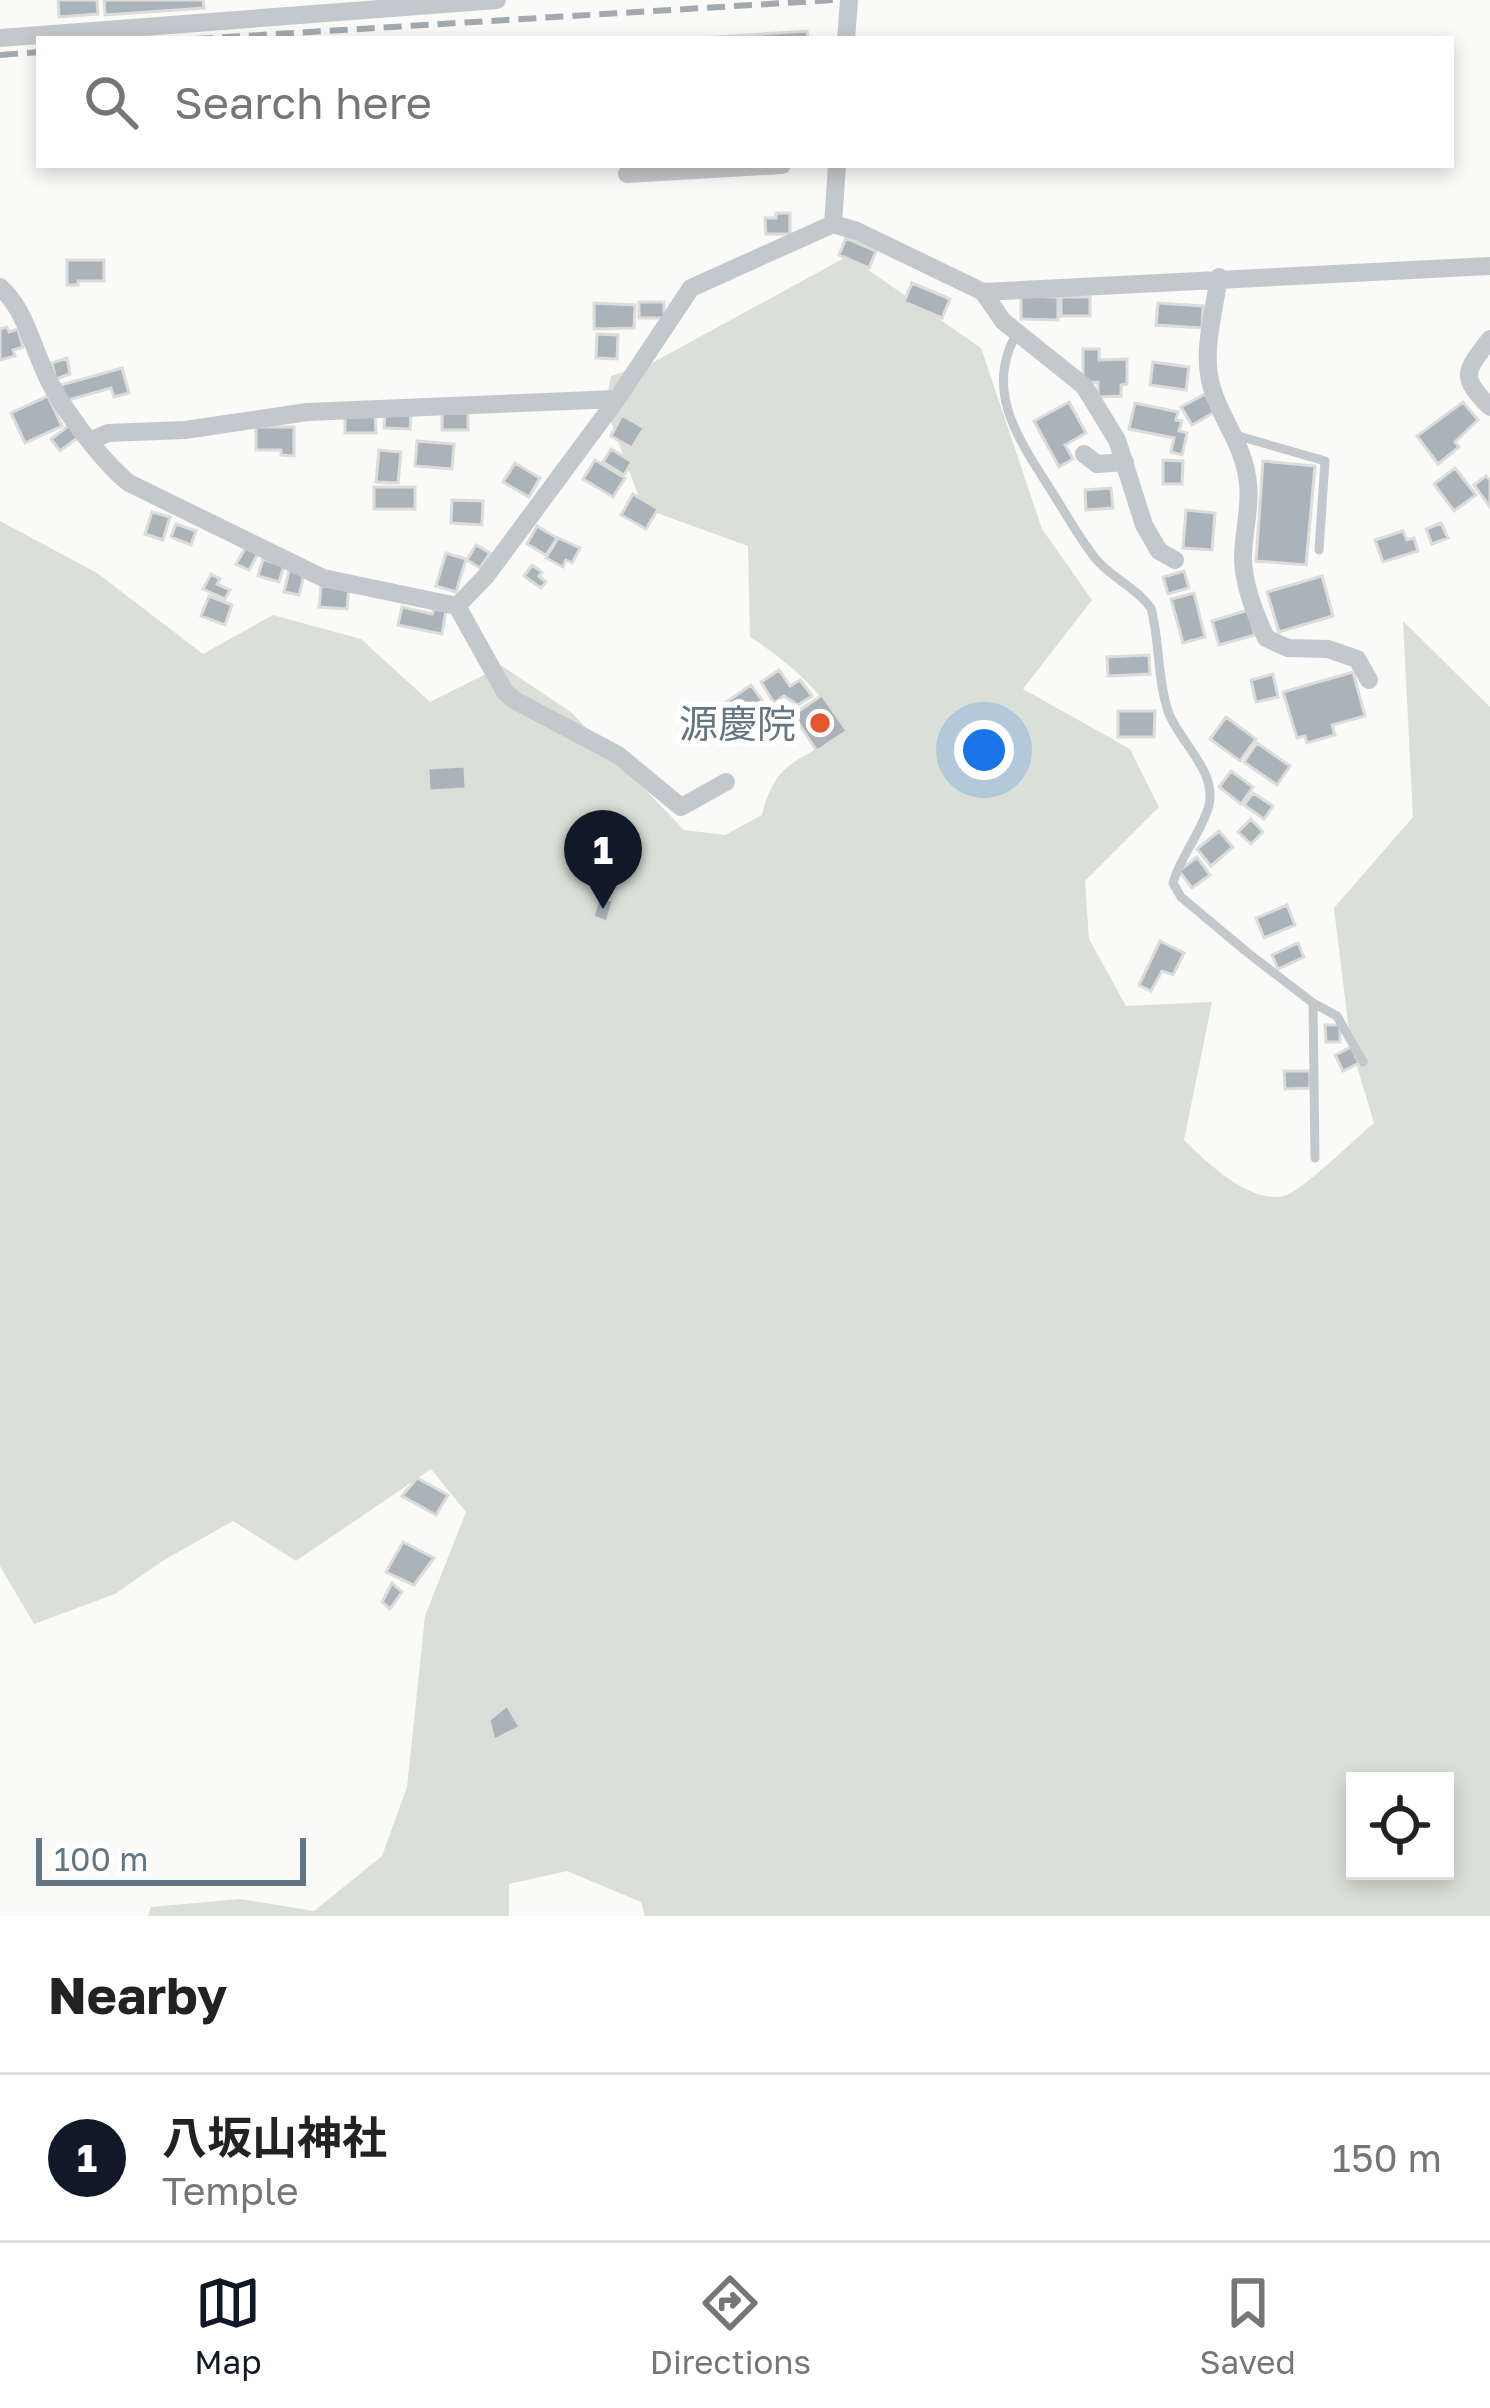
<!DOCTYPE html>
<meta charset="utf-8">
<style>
body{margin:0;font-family:"Golos Text","Noto Sans JP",sans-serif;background:#f2f2f2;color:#222}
.controls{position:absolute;right:36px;bottom:36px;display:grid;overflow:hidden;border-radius:0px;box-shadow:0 6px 18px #0003}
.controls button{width:108px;height:108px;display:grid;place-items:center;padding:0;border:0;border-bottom:3px solid #e0e0e0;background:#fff;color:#222;font:60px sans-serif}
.scale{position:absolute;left:36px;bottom:30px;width:270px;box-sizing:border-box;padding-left:12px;border:6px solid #657683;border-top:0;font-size:33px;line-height:42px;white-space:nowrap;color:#657683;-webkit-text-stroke:9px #fff;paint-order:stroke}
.you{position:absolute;left:984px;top:750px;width:42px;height:42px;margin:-30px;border:9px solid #fff;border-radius:50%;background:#1a73e8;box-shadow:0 0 0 18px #1a73e833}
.badge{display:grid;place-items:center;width:78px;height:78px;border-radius:50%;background:#111827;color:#fff;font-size:39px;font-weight:700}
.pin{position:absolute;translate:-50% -99px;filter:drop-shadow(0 3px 6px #0008)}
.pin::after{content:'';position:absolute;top:63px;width:42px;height:36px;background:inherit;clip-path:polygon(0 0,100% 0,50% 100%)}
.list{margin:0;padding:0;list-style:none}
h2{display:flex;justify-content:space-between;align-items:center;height:156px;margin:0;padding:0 48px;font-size:51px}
h2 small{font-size:39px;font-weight:400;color:#767676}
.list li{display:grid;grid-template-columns:78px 1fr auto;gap:36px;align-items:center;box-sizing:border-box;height:168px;padding:0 48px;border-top:3px solid #e0e0e0}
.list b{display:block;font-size:45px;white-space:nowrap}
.list p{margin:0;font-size:39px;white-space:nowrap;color:#767676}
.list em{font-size:39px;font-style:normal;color:#767676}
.icon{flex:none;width:66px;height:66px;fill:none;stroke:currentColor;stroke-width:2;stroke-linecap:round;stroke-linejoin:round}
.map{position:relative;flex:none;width:1490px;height:1916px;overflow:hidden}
.search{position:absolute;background:#fff;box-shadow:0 6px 18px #0003;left:36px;right:36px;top:36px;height:132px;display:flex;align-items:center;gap:30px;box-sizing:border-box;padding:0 42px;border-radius:0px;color:#767676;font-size:45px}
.sheet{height:324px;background:#fff}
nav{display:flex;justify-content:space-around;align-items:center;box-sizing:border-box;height:168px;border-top:3px solid #e0e0e0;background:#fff;font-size:33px;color:#767676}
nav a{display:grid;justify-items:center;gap:6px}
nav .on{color:#111827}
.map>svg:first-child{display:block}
</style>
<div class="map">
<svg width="1490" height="1916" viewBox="0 0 1490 1916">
<rect width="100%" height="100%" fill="#fafaf8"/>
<!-- green -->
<path fill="#dadfd7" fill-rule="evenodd" d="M848,256L981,348L1042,529L1092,600L1023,689L1130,749L1159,807L1085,881L1089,939L1126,1006L1212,1002L1184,1140C1206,1162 1253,1207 1287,1195C1304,1189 1357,1137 1374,1123L1351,1047L1334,908L1413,817L1403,621L1490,707V1916H645L641,1902L567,1871L509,1884V1916H148L151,1907L240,1899L314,1911L382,1856L407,1787L425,1616L466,1512L431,1469L296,1561L233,1521L164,1560L115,1594L34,1624L0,1566V521L97,573L203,654L273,615L361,639L430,702L502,666L572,713L684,830L725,835L762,815C776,757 802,762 847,731C820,691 791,663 750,637L748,546L643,508L605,406L611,376L652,363ZM1355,1781H1445V1871H1355Z"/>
<!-- building -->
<path fill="#aab3b9" stroke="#dcdcda" stroke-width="3" d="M58,0H97L98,14L59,17Z
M104,0H203L204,8L105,15Z
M807,31L808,39H688Z
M776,213H790V234H766L765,218H776Z
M846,238L876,251L869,268L839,255Z
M67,260H104V281H78V285H67Z
M912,283L950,299L942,318L904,302Z
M1021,296L1058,297V320L1021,319Z
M1061,297H1090V316H1061Z
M639,302H664V318H639Z
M594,303L635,305L634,328L594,329Z
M1158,303L1203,306L1202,328L1156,325Z
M7,327L9,332L18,329L23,347L13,350L15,356L0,360V329Z
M597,334L618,335L617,359L596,358Z
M1083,349H1099V360L1127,359V384L1121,385V396L1098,397V382L1083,383Z
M67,358L70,374L56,379L52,363Z
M1153,362L1189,367L1186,390L1150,385Z
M122,368L129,393L114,397L111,388L65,401L61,385Z
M1205,394L1215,412L1192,425L1181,407Z
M48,396L62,426L25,443L11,413Z
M1069,402L1086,433L1065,445L1073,459L1059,467L1034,421Z
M1463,402L1478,420L1455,442L1459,447L1438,464L1417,436Z
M1135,403L1178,412L1176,420L1182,421L1179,431L1187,433L1182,455L1171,452L1174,438L1129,429Z
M385,412L411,414L410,429L384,428Z
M442,413H468V430H442Z
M375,415L376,433H345V416Z
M622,415L644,428L632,448L611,436Z
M71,424L80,436L60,451L51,439Z
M256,427H294V456L281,455V450H256Z
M417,441L454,444L452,469L415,466Z
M611,449L632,462L624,475L603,462Z
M379,450L401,452L398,483L376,482Z
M595,460L625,478L613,497L583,479Z
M1163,460L1183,461L1182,484H1163Z
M1263,461L1315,466L1306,565L1256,561Z
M515,463L540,478L529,497L503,482Z
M1455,468L1476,495L1454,511L1434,484Z
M1486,476L1490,480V507L1474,485Z
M374,487H415V509H374Z
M1111,488L1113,508L1086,510L1085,490Z
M633,494L658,509L646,529L621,515Z
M452,500L483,501L482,525L451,523Z
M1186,510L1215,513L1212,550L1183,548Z
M152,512L170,517L163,540L145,534Z
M1441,523L1448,538L1432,544L1426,529Z
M176,524L196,531L191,545L171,537Z
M537,526L557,538L546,555L527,544Z
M1403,531L1407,540L1414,538L1418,551L1383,562L1375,540Z
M558,538L580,548L572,563L566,560L563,567L546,558Z
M247,545L259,552L249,570L236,564Z
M476,545L490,553L480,568L467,560Z
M446,553L466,559L456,592L436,586Z
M263,559L284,566L279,582L258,576Z
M532,565L542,572L539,576L546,582L541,588L524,576Z
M290,567L305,571L299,595L284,592Z
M1184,571L1189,588L1168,594L1163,577Z
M211,574L220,579L217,584L230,590L225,599L203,589Z
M1322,576L1333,616L1279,632L1267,592Z
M321,586L349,588L347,609L319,607Z
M1194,593L1205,637L1183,643L1171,599Z
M209,596L232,605L225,625L201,616Z
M402,607L432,614L434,609L446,611L442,634L398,625Z
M1248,610L1255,635L1219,645L1212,621Z
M1149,655L1150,674L1108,676L1107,657Z
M779,670L790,686L800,680L812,696L798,705L784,696L774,703L761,682Z
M1353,672L1365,716L1332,725L1335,735L1307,743L1305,736L1297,738L1283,692Z
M1273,674L1278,697L1256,702L1251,680Z
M751,685L766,706L730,730L716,709Z
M822,695L847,731L817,751L793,715Z
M1118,711H1155L1154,737H1118Z
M1226,717L1256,739L1240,761L1210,739Z
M1257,743L1290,766L1277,785L1244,762Z
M465,766L466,789L429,791L428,768Z
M1231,771L1253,787L1241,804L1219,787Z
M1253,793L1273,806L1264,819L1244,805Z
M1251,819L1263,832L1251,844L1238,832Z
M1219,831L1233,847L1211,866L1197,849Z
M1197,857L1210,875L1192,888L1179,871Z
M599,896L613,901L607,922L593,917Z
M1287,905L1295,925L1264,938L1256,918Z
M1160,941L1184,953L1173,975L1162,971L1151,991L1139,985Z
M1298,943L1304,957L1278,969L1272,955Z
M1325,1025H1340V1042H1326Z
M1351,1047L1359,1063L1343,1071L1335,1055Z
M1284,1071H1310V1088L1285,1089Z
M417,1478L448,1495L436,1515L402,1496Z
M403,1542L434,1558L414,1585L386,1572Z
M392,1583L402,1592L390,1609L382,1602Z
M507,1705L520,1727L494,1740L489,1720Z"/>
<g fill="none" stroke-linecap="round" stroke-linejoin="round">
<!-- lane -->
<path stroke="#c3c8cc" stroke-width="9" d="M1018,332C981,391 1022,444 1054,495C1067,516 1080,539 1095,558C1111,578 1136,587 1151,608C1160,642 1157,678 1168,711C1178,741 1217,770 1209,805C1202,832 1181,855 1173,883L1181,897L1248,953L1313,1003L1337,1016L1363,1062
M1235,435L1325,461L1319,550
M1313,1003L1315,1158"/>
<!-- street -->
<path stroke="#c3c8cc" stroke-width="18" d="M0,38L497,0
M846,39L849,0
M627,174L782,165
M833,224L837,165
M1219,277C1214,312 1201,354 1212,388C1222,422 1244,445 1248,483C1251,508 1243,533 1243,558C1243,584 1255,614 1266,638L1288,648L1328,649L1357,659L1369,680
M0,287C24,308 31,342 44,370C57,402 102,462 129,483L323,578L457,606L486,576L617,399L691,288L833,224L857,231L983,292L1490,266
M983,292L1003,321L1084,386L1117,440L1144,525L1159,551L1175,560
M1490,339C1465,372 1459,376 1490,407
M92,440L108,433L185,430L307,412L617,399
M1084,454L1097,464L1125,462
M457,606L505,692L516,701L618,755L681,807L726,782"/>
<!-- rail -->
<path stroke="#a2aab0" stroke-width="6" stroke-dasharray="18 9" stroke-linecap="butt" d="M195,39L834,0
M0,55L39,52"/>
</g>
<!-- markers -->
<circle fill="#e4572e" stroke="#fff" stroke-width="4.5" cx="820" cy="723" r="12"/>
<g text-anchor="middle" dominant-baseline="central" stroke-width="12" stroke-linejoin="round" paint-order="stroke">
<!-- poi labels -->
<g font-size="39" fill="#657683" stroke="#fff" text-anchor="end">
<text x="796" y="723">源慶院</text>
</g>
</g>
</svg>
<div class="controls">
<button><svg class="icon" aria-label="locate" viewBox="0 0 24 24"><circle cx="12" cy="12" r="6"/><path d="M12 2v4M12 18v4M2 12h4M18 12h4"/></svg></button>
</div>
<div class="scale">100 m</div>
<div class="you"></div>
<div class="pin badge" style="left:603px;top:909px">1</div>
<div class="search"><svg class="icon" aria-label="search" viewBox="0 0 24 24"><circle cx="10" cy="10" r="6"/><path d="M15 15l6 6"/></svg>Search here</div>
</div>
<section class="sheet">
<h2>Nearby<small></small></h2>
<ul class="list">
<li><span class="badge">1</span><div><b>八坂山神社</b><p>Temple</p></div><em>150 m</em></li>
</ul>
</section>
<nav>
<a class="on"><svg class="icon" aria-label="map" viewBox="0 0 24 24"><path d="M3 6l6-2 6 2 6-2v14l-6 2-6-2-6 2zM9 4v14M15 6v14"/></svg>Map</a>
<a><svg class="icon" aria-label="directions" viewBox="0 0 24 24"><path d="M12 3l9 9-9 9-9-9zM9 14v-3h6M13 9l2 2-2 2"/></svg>Directions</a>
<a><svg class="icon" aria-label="saved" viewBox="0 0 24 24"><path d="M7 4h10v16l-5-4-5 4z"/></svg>Saved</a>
</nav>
